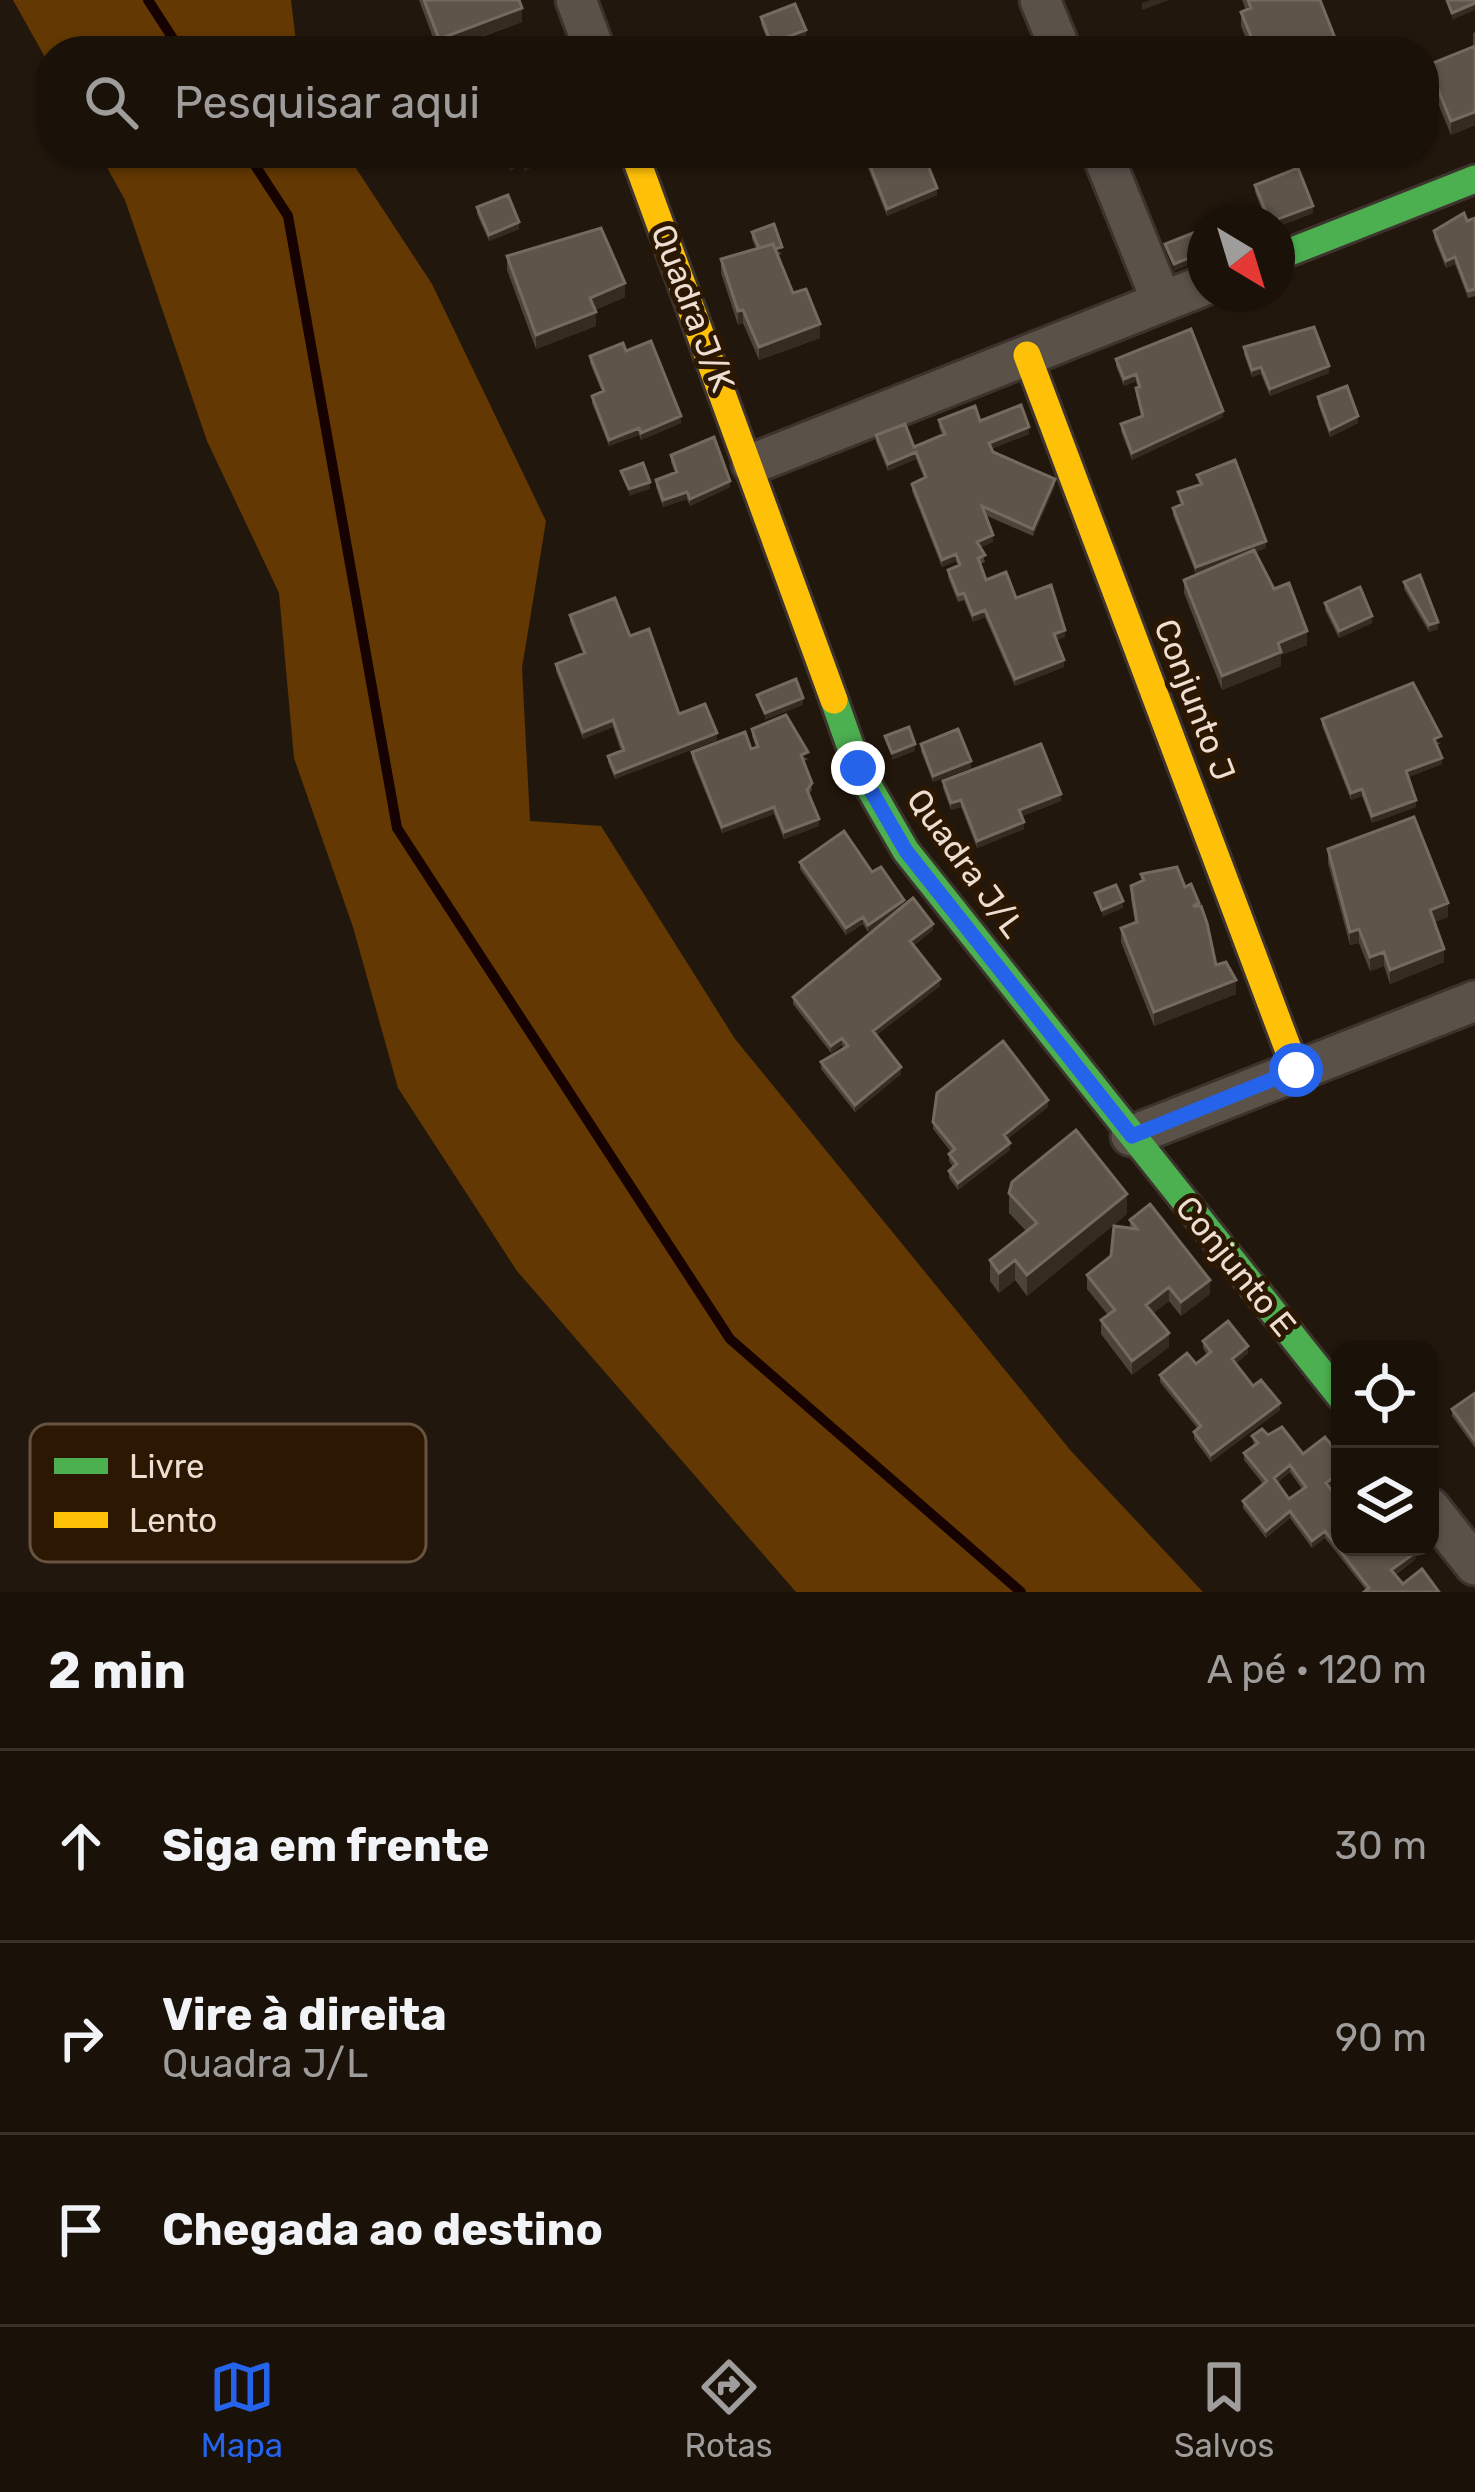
<!DOCTYPE html>
<html lang="pt">
<meta charset="utf-8">
<style>
body{margin:0;font-family:Rubik,sans-serif;background:#231a12;color:#f1f3f6}
.controls{position:absolute;right:36px;bottom:36px;display:grid;overflow:hidden;border-radius:24px;box-shadow:0 3px 9px #0004}
.controls button{width:108px;height:108px;display:grid;place-items:center;padding:0;border:0;border-bottom:3px solid #38312a;background:#1a1109;color:#f1f3f6;font:60px sans-serif}
.compass{position:absolute;left:1187px;top:204px;width:108px;height:108px;border-radius:50%;background:#1a1109;box-shadow:0 3px 9px #0004;rotate:142deg}
.stop{position:absolute;width:36px;height:36px;margin:-27px;border:9px solid #2563eb;border-radius:50%;background:#fff}
.stop.end{background:#2563eb;border-color:#fff;box-shadow:0 3px 12px #0008}
.list{margin:0;padding:0;list-style:none}
h2{display:flex;justify-content:space-between;align-items:center;height:156px;margin:0;padding:0 48px;font-size:51px}
h2 small{font-size:39px;font-weight:400;color:#9f9d9c}
.list li{display:grid;grid-template-columns:78px 1fr auto;gap:36px;align-items:center;box-sizing:border-box;height:192px;padding:0 48px;border-top:3px solid #38312a}
.list b{display:block;font-size:45px;white-space:nowrap}
.list p{margin:0;font-size:39px;white-space:nowrap;color:#9f9d9c}
.list em{font-size:39px;font-style:normal;color:#9f9d9c}
.icon{flex:none;width:66px;height:66px;fill:none;stroke:currentColor;stroke-width:2;stroke-linecap:round;stroke-linejoin:round}
.map{position:relative;flex:none;width:1475px;height:1592px;overflow:hidden}
.search{position:absolute;background:#1a1109;box-shadow:0 3px 9px #0004;left:36px;right:36px;top:36px;height:132px;display:flex;align-items:center;gap:30px;box-sizing:border-box;padding:0 42px;border-radius:48px;color:#9f9d9c;font-size:45px}
.sheet{height:732px;background:#1a1109}
nav{display:flex;justify-content:space-around;align-items:center;box-sizing:border-box;height:168px;border-top:3px solid #38312a;background:#1a1109;font-size:33px;color:#9f9d9c}
nav a{display:grid;justify-items:center;gap:6px}
nav .on{color:#2563eb}
.map>svg:first-child{display:block}
</style>
<div class="map">
<svg width="1475" height="1592" viewBox="0 0 1475 1592">
<rect width="100%" height="100%" fill="#22170c"/>
<!-- forest -->
<path fill="#633802" d="M13,0H291L297,51H51V68Z
M99,153H346L432,284L546,521L522,668L530,821L601,826L735,1039L1071,1451L1203,1592H796L517,1271L398,1088L353,927L294,758L279,593L207,441L125,200Z"/>
<g fill="none" stroke-linecap="round" stroke-linejoin="round">
<!-- stream -->
<path stroke="#150201" stroke-width="10" d="M148,0L181,51
M247,153L288,216L397,828L730,1339L1021,1592"/>
<defs>
<path id="street" d="M576,0L595,51
M1040,0L1061,51
M1102,153L1162,302
M752,464L1205,285
M1131,1136L1475,1001
M1430,1508L1475,1565"/>
<path id="fast" d="M1277,257L1475,179
M834,700L858,768L906,851L1340,1396"/>
<path id="slow" d="M634,153L834,700
M1027,355L1296,1070"/>
</defs>
<!-- street casing -->
<use href="#street" stroke="#3d332d" stroke-width="45"/>
<!-- fast casing -->
<use href="#fast" stroke="#3d332d" stroke-width="33"/>
<!-- slow casing -->
<use href="#slow" stroke="#3d332d" stroke-width="33"/>
<!-- street -->
<use href="#street" stroke="#5a5249" stroke-width="39"/>
<!-- fast -->
<use href="#fast" stroke="#4caf50" stroke-width="27"/>
<!-- slow -->
<use href="#slow" stroke="#ffc107" stroke-width="27"/>
</g>
<!-- wall -->
<path fill="#4d4438" fill-rule="evenodd" d="M419,0H519L522,22L443,51H438Z
M1242,0H1320L1337,51H1251L1241,26V12L1246,10Z
M761,17L806,36L771,50L761,24Z
M1475,32V125L1451,135L1428,79V65L1473,47V33Z
M862,153H923L937,195L887,216Z
M1255,185L1313,213L1277,227V222H1267L1255,192Z
M477,207L519,229L489,241L477,214Z
M1475,218V296L1468,298L1455,264L1446,268L1434,238V231Z
M752,232L782,254L778,255L793,293L820,338L759,360L743,323L738,325L721,273V259L756,249L752,239Z
M507,256L625,297L595,310L596,326L536,349L507,270Z
M1244,347L1329,373L1270,396L1261,374L1252,377L1244,354Z
M626,351L681,423L641,440L639,435L609,446L592,403V396L602,392L590,363V356Z
M1116,359L1223,417L1132,460L1121,431V424L1141,416L1136,395V388H1138L1136,381L1124,386L1116,366Z
M1318,397L1358,423L1330,437L1318,404Z
M939,420L980,421L1029,434L991,449L993,452L1055,486L1033,536L985,515L993,542L980,547L985,562L980,564L986,580L1016,598L1065,637L1056,640L1064,667L1015,686L985,617L973,622L964,600L958,602L948,577V570L958,566L956,561L942,567L912,491V484L924,478L916,459L888,471L876,442V435L914,447L942,435L939,427Z
M671,455L730,487L690,506L687,499L663,507L656,487V480L675,473L671,462Z
M1197,475L1266,548L1255,552L1274,589L1307,645L1281,655V666L1222,690L1184,593V580L1196,574L1173,515V508L1180,505L1178,492L1199,485Z
M1404,582L1438,629L1429,632L1404,589Z
M1325,603L1372,623L1339,638L1325,610Z
M570,615L630,636L679,714L717,740L615,779L608,762V756L621,751L613,727L583,739L556,671V664L583,654L570,622Z
M1322,719L1441,743L1437,745L1442,764L1408,777L1416,807L1372,823L1362,796L1351,800L1322,726Z
M752,729L808,759L804,761L812,790L809,794L819,826L784,839L774,814L722,833L692,759V752L756,747L752,736Z
M921,744L971,768L933,782L921,751Z
M943,781L1061,801L1022,816L1024,829L977,848L961,807L951,810L943,788Z
M1328,849L1448,917L1434,922L1444,962L1390,984L1384,966L1370,971L1359,943L1350,945L1328,863Z
M800,862L872,872L904,906L933,930L913,946L940,986L876,1035L901,1074L855,1112L821,1069V1062L844,1049L842,1045L831,1053L793,1004V997L890,917L868,932L863,924L846,935L800,869Z
M1141,874L1185,887L1199,906L1216,965L1236,994L1154,1026L1121,942V928L1135,923L1131,899V886L1141,881Z
M1048,1107L1007,1139L1010,1150L958,1190L949,1178V1171L953,1167L949,1161V1154L951,1152L933,1129V1122Z
M1009,1193L1127,1214L1027,1296L1015,1280L999,1293L990,1281V1260L1026,1231L1009,1213Z
M1130,1220L1210,1294L1181,1316L1169,1301L1153,1313L1169,1347L1132,1375L1101,1334V1320L1108,1315L1087,1289V1275L1111,1256L1130,1228Z
M1203,1341L1248,1353L1235,1364L1253,1386L1280,1410L1211,1462L1194,1439V1432L1198,1429L1160,1382V1375L1196,1364L1207,1355L1203,1348Z
M1475,1393V1448L1452,1416V1409Z
M1268,1435L1303,1454L1340,1456V1479L1329,1487L1340,1502L1416,1559L1395,1575L1403,1584L1439,1592L1366,1590L1325,1538L1312,1548L1290,1518L1266,1538L1243,1508V1501L1263,1484L1244,1460V1453L1254,1445L1252,1436ZM1290,1472L1302,1489L1289,1499L1277,1483Z"/>
<!-- shaded-wall -->
<path fill="#352b20" d="M1151,0H1169L1142,10V3Z
M1475,3V10L1452,20V13Z
M522,8V22L439,51V39Z
M806,30V36L771,50V43Z
M1337,43V51H1318Z
M1475,112V125L1451,135V121Z
M550,153H567L524,171V164Z
M1352,153H1396L1350,167V154Z
M522,158V165L509,171V164Z
M937,188V195L887,216V209Z
M1313,206V213L1277,227V222H1273Z
M519,222V229L489,241V235Z
M1201,253V260L1174,271V264Z
M1455,257V264L1446,268V261Z
M625,283V297L590,312V298Z
M743,310V323L738,325V311Z
M596,312V326L536,349V335Z
M820,324V338L759,360V347Z
M1329,366V373L1270,396V389Z
M1261,367V374L1252,377V370Z
M1136,374V381L1124,386V379Z
M1223,411V417L1132,460V453Z
M681,416V423L641,440V433Z
M1358,416V423L1330,437V430Z
M1029,427V434L989,450V443Z
M639,428V435L609,446V440Z
M916,452V459L888,471V464Z
M1055,479V486L1033,536V529Z
M730,481V487L690,506V499Z
M650,482V489L629,496V489Z
M687,492V499L663,507V500Z
M993,535V542L977,549V542Z
M1266,541V548L1196,574V567Z
M956,554V561L942,567V560Z
M985,610V617L973,622V615Z
M1372,616V623L1339,638V631Z
M1438,622V629L1429,632V625Z
M1065,630V637L1054,641V634Z
M1307,631V645L1281,655V666L1222,690V676L1278,643Z
M1064,660V667L1015,686V679Z
M803,698V705L765,720V713Z
M613,720V727L583,739V732Z
M717,733V740L615,779V773Z
M915,744V751L892,760V753Z
M1442,758V764L1406,778V771Z
M971,761V768L933,782V776Z
M1362,789V796L1351,800V793Z
M1061,794V801L1019,817V810Z
M961,800V807L951,810V803Z
M1416,800V807L1372,823V816Z
M774,807V814L722,833V827Z
M819,819V826L784,839V832Z
M1024,822V829L977,848V841Z
M904,900V907L868,932V925Z
M1123,901V908L1102,917V910Z
M1448,903V917L1430,924V910Z
M863,917V924L846,935V928Z
M933,924V930L910,948V941Z
M1359,929V943L1350,945V932Z
M1444,949V962L1390,984V970Z
M1384,952V966L1370,971V957Z
M940,979V986L873,1038V1031Z
M1236,980V994L1154,1026V1012Z
M842,1038V1045L831,1053V1046Z
M901,1067V1074L855,1112V1105Z
M1048,1100V1107L1004,1142V1135Z
M1010,1143V1150L958,1190V1183Z
M1127,1194V1214L1027,1296V1275Z
M1015,1260V1280L999,1293V1273Z
M1210,1280V1294L1181,1316V1302Z
M1169,1287V1301L1146,1319V1305Z
M1169,1333V1347L1132,1375V1361Z
M1248,1346V1353L1232,1366V1359Z
M1280,1403V1410L1211,1462V1455Z
M1290,1465V1472L1274,1485V1478Z
M1340,1472V1479L1326,1490V1483Z
M1290,1511V1518L1266,1538V1531Z
M1325,1531V1538L1312,1548V1541Z
M1416,1552V1559L1391,1577V1570Z"/>
<!-- building -->
<path fill="#5e5449" stroke="#756a5e" stroke-width="3" fill-rule="evenodd" d="M424,0H519L522,8L439,39Z
M1248,0H1320L1337,43L1318,51H1257L1241,12L1251,8Z
M1447,0H1475V3L1452,13Z
M795,4L806,30L771,43L761,17Z
M536,45L538,51H522Z
M1362,46L1364,51H1348Z
M1475,46V112L1451,121L1428,65Z
M504,153H550L524,164L522,158L509,164Z
M865,153H923L937,188L887,209Z
M1298,168L1313,206L1270,222L1255,185Z
M508,195L519,222L489,235L477,207Z
M1464,213L1467,221L1475,218V289L1468,291L1455,257L1446,261L1434,231Z
M774,224L782,247L775,249L773,244L759,248L752,232Z
M601,228L625,283L590,298L596,312L536,335L507,256Z
M1193,233L1201,253L1174,264L1165,244Z
M773,244L793,293L806,289L820,324L759,347L743,310L738,311L721,259Z
M1314,327L1329,366L1270,389L1261,367L1252,370L1244,347Z
M1191,329L1223,411L1132,453L1121,424L1143,416L1136,388L1140,387L1136,374L1124,379L1116,359Z
M651,341L681,416L641,433L639,428L609,440L592,396L604,391L590,356L623,343L626,351Z
M1347,386L1358,416L1330,430L1318,397Z
M1021,405L1029,427L989,443L993,452L1055,479L1033,529L982,506L993,535L977,542L985,555L978,558L986,580L1006,572L1016,598L1051,585L1065,630L1054,634L1064,660L1015,679L985,610L973,615L964,593L958,595L948,570L960,565L956,554L942,560L912,484L926,477L916,452L888,464L876,435L905,424L914,447L945,434L939,420L975,406L980,421Z
M714,437L730,481L690,499L687,492L663,500L656,480L677,472L671,455Z
M1235,460L1266,541L1196,567L1173,508L1183,504L1178,492L1202,484L1197,475Z
M643,463L650,482L629,489L621,471Z
M1254,550L1274,589L1289,583L1307,631L1278,643L1281,652L1222,676L1184,580Z
M1420,575L1438,622L1429,625L1404,582Z
M1360,587L1372,616L1339,631L1325,603Z
M615,598L630,636L649,629L679,714L705,704L717,733L615,773L608,756L624,750L613,720L583,732L556,664L585,653L570,615Z
M796,679L803,698L765,713L757,695Z
M1413,683L1441,736L1434,739L1442,758L1406,771L1416,800L1372,816L1362,789L1351,793L1322,719Z
M786,715L808,752L801,755L812,783L807,790L819,819L784,832L774,807L722,827L692,752L745,732L751,749L758,747L752,729Z
M909,727L915,744L892,753L885,736Z
M958,729L971,761L933,776L921,744Z
M1041,744L1061,794L1019,810L1024,822L977,841L961,800L951,803L943,781Z
M1414,817L1448,903L1430,910L1444,949L1390,970L1384,952L1370,957L1359,929L1350,932L1328,849Z
M844,831L872,872L881,867L904,900L868,925L863,917L846,928L800,862Z
M1177,867L1185,887L1191,884L1199,903L1193,906H1201L1207,923L1216,965L1226,962L1236,980L1154,1012L1121,928L1137,922L1131,886L1144,880L1141,874Z
M1116,885L1123,901L1102,910L1095,893Z
M913,898L933,924L910,941L940,979L873,1031L901,1067L855,1105L821,1062L848,1046L842,1038L831,1046L793,997Z
M1003,1041L1048,1100L1004,1135L1010,1143L958,1183L949,1171L957,1164L949,1154L955,1149L933,1122L937,1093Z
M1076,1130L1127,1194L1027,1275L1015,1260L999,1273L990,1260L1037,1223L1009,1193L1012,1182Z
M1150,1204L1210,1280L1181,1302L1169,1287L1146,1305L1169,1333L1132,1361L1101,1320L1115,1310L1087,1275L1111,1256L1114,1226L1137,1229L1130,1220Z
M1228,1321L1248,1346L1232,1359L1253,1386L1261,1380L1280,1403L1211,1455L1194,1432L1201,1426L1160,1375L1187,1353L1196,1364L1211,1352L1203,1341Z
M1475,1393V1441L1452,1409Z
M1282,1427L1303,1454L1325,1437L1340,1456V1472L1326,1483L1340,1502V1547H1413L1416,1552L1391,1570L1403,1584L1422,1569L1439,1592H1364L1369,1588L1325,1531L1312,1541L1290,1511L1266,1531L1243,1501L1267,1481L1244,1453L1258,1443L1252,1436L1262,1429L1268,1435ZM1290,1465L1306,1487L1289,1499L1274,1478Z"/>
<g fill="none" stroke-linecap="round" stroke-linejoin="round">
<!-- route -->
<path stroke="#2563eb" stroke-width="15" d="M858,768L906,851L1132,1136L1296,1070"/>
</g>
<g text-anchor="middle" dominant-baseline="central" stroke-width="10" stroke-linejoin="round" paint-order="stroke">
<!-- street labels -->
<g font-size="33" fill="#edded1" stroke="#2c1702">
<text transform="translate(693 308) rotate(69)">Quadra J/K</text>
<text transform="translate(1195 700) rotate(69)">Conjunto J</text>
<text transform="translate(966 863) rotate(54)">Quadra J/L</text>
<text transform="translate(1236 1266) rotate(51)">Conjunto E</text>
</g>
</g>
<!-- legend -->
<rect x="30" y="1424" width="396" height="138" rx="18" fill="#2c1702" stroke="#665340" stroke-width="3"/>
<rect x="54" y="1458" width="54" height="16" fill="#4caf50"/>
<rect x="54" y="1512" width="54" height="16" fill="#ffc107"/>
<g font-size="33" fill="#edded1">
<text x="129" y="1478">Livre</text>
<text x="129" y="1532">Lento</text>
</g>
</svg>
<div class="controls">
<button><svg class="icon" aria-label="locate" viewBox="0 0 24 24"><circle cx="12" cy="12" r="6"/><path d="M12 2v4M12 18v4M2 12h4M18 12h4"/></svg></button>
<button><svg class="icon" aria-label="layers" viewBox="0 0 24 24"><path d="M12 4l9 5-9 5-9-5zM3 14l9 5 9-5"/></svg></button>
</div>
<svg class="compass" viewBox="-18 -18 36 36"><path d="M0-13l5 13h-10z" fill="#e53935"/><path d="M0 13l5-13h-10z" fill="#9f9d9c"/></svg>
<div class="stop" style="left:1296px;top:1070px"></div>
<div class="stop end" style="left:858px;top:768px"></div>
<div class="search"><svg class="icon" aria-label="search" viewBox="0 0 24 24"><circle cx="10" cy="10" r="6"/><path d="M15 15l6 6"/></svg>Pesquisar aqui</div>
</div>
<section class="sheet">
<h2>2 min<small>A pé · 120 m</small></h2>
<ul class="list">
<li><svg class="icon" aria-label="ahead" viewBox="0 0 24 24"><path d="M12 20V5M6 11l6-6 6 6"/></svg><div><b>Siga em frente</b></div><em>30 m</em></li>
<li><svg class="icon" aria-label="right" viewBox="0 0 24 24"><path d="M7 20v-9h11M14 6l5 5-5 5"/></svg><div><b>Vire à direita</b><p>Quadra J/L</p></div><em>90 m</em></li>
<li><svg class="icon" aria-label="arrive" viewBox="0 0 24 24"><path d="M6 21V4h12l-3 4 3 4H6"/></svg><div><b>Chegada ao destino</b></div></li>
</ul>
</section>
<nav>
<a class="on"><svg class="icon" aria-label="map" viewBox="0 0 24 24"><path d="M3 6l6-2 6 2 6-2v14l-6 2-6-2-6 2zM9 4v14M15 6v14"/></svg>Mapa</a>
<a><svg class="icon" aria-label="directions" viewBox="0 0 24 24"><path d="M12 3l9 9-9 9-9-9zM9 14v-3h6M13 9l2 2-2 2"/></svg>Rotas</a>
<a><svg class="icon" aria-label="saved" viewBox="0 0 24 24"><path d="M7 4h10v16l-5-4-5 4z"/></svg>Salvos</a>
</nav>
